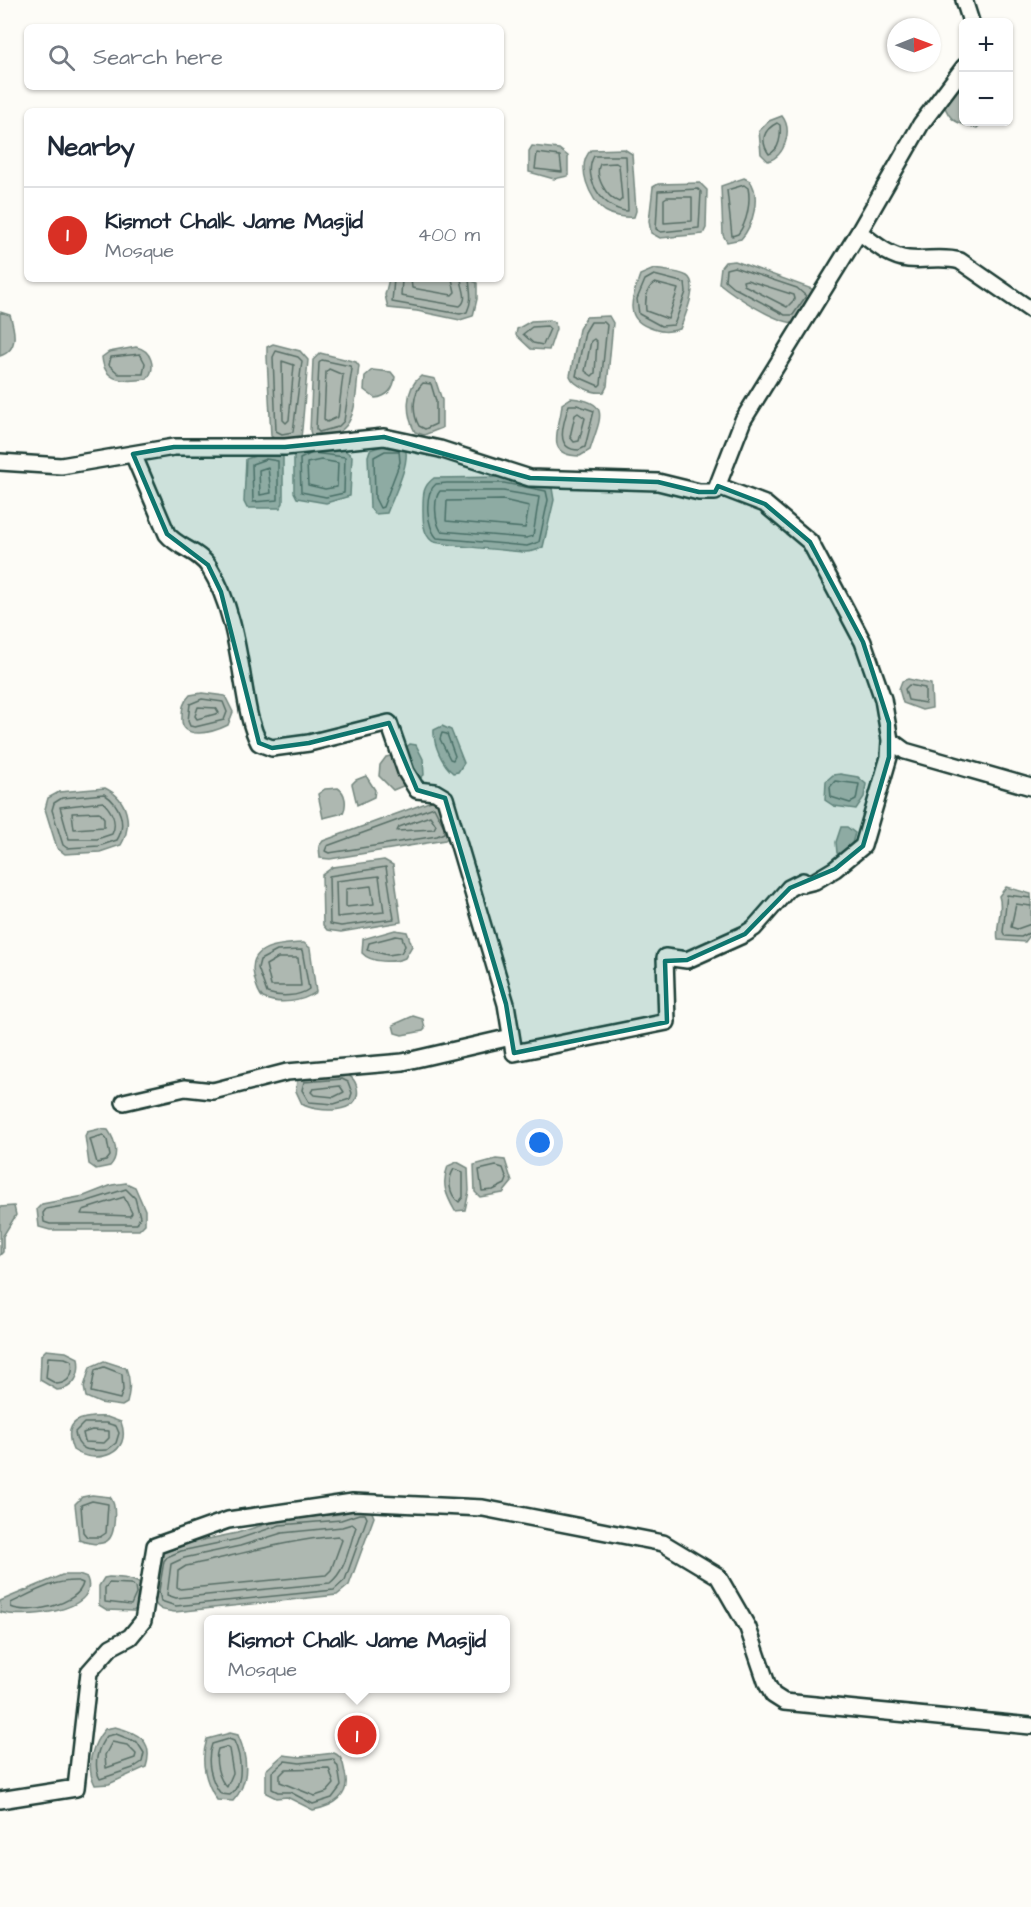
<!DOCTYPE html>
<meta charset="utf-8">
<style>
body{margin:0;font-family:"Architects Daughter",sans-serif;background:#f6f6f7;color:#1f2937}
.controls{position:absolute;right:18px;top:18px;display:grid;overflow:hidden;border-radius:9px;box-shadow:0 2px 4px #0004}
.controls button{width:54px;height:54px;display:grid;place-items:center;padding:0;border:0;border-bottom:2px solid #e0e1e3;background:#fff;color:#1f2937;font:30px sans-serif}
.compass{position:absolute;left:887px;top:18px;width:54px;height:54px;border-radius:50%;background:#fff;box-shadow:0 2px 4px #0004;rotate:89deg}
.you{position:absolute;left:540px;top:1143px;width:21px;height:21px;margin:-15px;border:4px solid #fff;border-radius:50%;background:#1a73e8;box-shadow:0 0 0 9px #1a73e833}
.badge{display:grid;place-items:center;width:39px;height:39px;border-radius:50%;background:#d93025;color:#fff;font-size:20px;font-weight:700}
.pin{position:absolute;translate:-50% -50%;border:3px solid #fff;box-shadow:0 2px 6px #0006}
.popup{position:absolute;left:204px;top:1615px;width:306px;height:78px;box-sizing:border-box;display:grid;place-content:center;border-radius:9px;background:#fff;filter:drop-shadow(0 2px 4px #0005);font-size:20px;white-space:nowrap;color:#747a83}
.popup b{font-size:22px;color:#1f2937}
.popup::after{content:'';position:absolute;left:50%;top:100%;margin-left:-12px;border:12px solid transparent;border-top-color:#fff}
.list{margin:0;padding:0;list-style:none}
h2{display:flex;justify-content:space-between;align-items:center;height:78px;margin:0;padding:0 24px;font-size:26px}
h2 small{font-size:20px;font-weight:400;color:#747a83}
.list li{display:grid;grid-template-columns:39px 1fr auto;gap:18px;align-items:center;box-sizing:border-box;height:96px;padding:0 24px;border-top:2px solid #e0e1e3}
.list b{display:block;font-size:22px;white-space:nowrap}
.list p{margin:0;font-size:20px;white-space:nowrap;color:#747a83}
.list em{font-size:20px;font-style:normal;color:#747a83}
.icon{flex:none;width:33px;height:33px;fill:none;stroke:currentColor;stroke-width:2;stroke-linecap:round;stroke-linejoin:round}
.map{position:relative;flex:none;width:1031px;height:1907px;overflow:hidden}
.search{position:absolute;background:#fff;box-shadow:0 2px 4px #0004;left:24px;top:24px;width:480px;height:66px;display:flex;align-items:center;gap:15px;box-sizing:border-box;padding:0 21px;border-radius:9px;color:#747a83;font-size:22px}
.panel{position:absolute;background:#fff;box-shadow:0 2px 4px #0004;left:24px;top:108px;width:480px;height:174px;border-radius:9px}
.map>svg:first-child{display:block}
</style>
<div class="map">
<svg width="1031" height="1907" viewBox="0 0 1031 1907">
<rect width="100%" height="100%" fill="#fdfcf7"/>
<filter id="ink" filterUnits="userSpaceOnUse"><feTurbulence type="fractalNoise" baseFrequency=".0167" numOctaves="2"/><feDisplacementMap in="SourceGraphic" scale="12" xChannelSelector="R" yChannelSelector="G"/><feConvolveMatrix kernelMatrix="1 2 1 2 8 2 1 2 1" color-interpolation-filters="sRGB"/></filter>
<g filter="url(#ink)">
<!-- water -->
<path fill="#aeb8b1" stroke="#75877f" stroke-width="1.5" d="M963,81L964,122H983L977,128C959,124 949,122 944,104L959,83Z
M782,116C793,130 785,156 768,161L761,154L759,131L769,121Z
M532,146L559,149L568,156V176L554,179L529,172V151Z
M624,149L632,154L636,211L634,217C625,218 613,216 605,211C590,200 575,166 591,150Z
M744,178L750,181C761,196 753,226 741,239L727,242L723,235L721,186Z
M700,183L707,190L706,228L703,234L660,238L651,233L649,221L653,187L658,184Z
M735,261L812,289L814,293L794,323C773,321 735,296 719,283L721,267L725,262Z
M654,269C663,271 678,271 687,276C700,284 684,318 680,329C667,333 660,332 648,327C623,317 633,295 640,275Z
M389,279H469L477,283V299L473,316L460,320L417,311L388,308L385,295Z
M0,312L10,315C15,331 19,350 0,356Z
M609,316L613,323L607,386L604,392C594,394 574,386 570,376L579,329L586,317Z
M549,320L555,322L556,329L549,350L531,349L516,335L517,329L531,321Z
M273,344L300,351L308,360L302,429L301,437C291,439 279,442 271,436L267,357V347Z
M136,347C151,350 157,367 147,379C125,382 104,383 102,357L109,352Z
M320,353L356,362L359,366C354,401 360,440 312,437L310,431L313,360Z
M372,370L391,372L395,377C394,389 387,397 375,398L364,390L365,376Z
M421,376L435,379L442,400V428L424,435L415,432C406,415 404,389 421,376Z
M571,398C613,402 599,420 590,450L580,456C542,456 561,427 562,404Z
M385,445L405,447C411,463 393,497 387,513L375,514L370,508L368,456L370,450Z
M327,447L343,449L352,456L350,496L326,503L297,498L294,492V455Z
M265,453L283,456V503L280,508H247L244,502L246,459Z
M503,477L552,488L554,500L543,547C538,550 532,552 525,552C514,551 436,545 432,541C422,533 423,518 423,506C423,494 423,486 434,478Z
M908,679L931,684L932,708L922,710L903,703L899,689L902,681Z
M202,693L225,696L233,712L228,725C214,732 180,742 182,717C182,708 183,702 190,695Z
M442,726L451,730L464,763L458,772L453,773C442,764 433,744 434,730Z
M410,744L416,745L423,759L424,775L419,779L415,778L403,750Z
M395,755L403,776V786L393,790L379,776L380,765L386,757Z
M840,774L858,777L866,784L864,797L856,809L834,806L825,800L826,781L833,775Z
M366,776L375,790L374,797L357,805L352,784L356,780Z
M105,788C128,799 133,824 121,845L100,852L65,854L57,848L45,809L48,798L59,792Z
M325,789L338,788C346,793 347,805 343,813L323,818L318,794Z
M434,800L438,801L451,835L445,840L330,859L320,858L319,846L323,841Z
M841,827H847L855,833L851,847L840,854L837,853L836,842Z
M384,860L393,865L401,922L341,932L327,930L323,925L322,875L333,867Z
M1006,887L1031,894V934L1025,942L998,940C995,924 1004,911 999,896Z
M395,930L407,932L412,946L405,958C394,963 371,963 362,953L363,939Z
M304,943L310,948L316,992C302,1002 280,1005 263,998C257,992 256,984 254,976C247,945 280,944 304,943Z
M413,1016L423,1019L425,1029L423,1031L402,1035L395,1033L393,1025Z
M342,1072C351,1076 355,1079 357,1088C363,1115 316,1113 302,1104L296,1091L297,1078Z
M99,1129L108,1130C115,1140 120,1156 110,1166L96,1169L89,1164L85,1136L87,1132Z
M496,1159L505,1160L512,1182L503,1193L480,1197L475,1192L474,1165Z
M457,1162L468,1168L469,1191L465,1210L455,1211C446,1195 441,1184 448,1166Z
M126,1183L135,1187L145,1210V1224L139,1230H50L39,1227L37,1209L42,1204L84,1196L112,1185Z
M14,1206L16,1215L3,1236V1252L0,1255V1207Z
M46,1350L66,1352L78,1358C81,1375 74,1389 57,1390L40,1380L41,1355Z
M104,1361L126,1368C131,1380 130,1390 127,1403L122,1406L100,1403L86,1397L84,1387L90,1367Z
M107,1417L121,1422C133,1454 96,1466 73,1450C61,1419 82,1416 107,1417Z
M92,1495L110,1497C117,1504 116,1535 107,1541C99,1546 86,1543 79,1540L75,1504L82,1497Z
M358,1508L371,1510L374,1517L349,1585L337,1595L175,1612C171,1611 164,1611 161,1609C144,1600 158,1566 161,1553L179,1545L237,1533L279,1520L340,1514Z
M62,1575H79L87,1578C101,1613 20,1619 0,1612V1601Z
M109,1577C135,1578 155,1582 134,1611L107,1610L99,1605V1586L104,1578Z
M115,1727C139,1733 154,1741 146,1767L109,1784L95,1785C85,1767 92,1744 105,1729Z
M230,1733L238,1735C248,1758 250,1782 233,1801L217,1800C204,1780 200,1761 207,1739Z
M334,1753C343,1757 343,1764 345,1773C351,1796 334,1806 313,1810L287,1797L276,1798L266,1793V1770L283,1755L300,1757Z"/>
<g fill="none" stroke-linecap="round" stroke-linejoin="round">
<!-- shore -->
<path stroke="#586e66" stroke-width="1.5" d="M777,123L780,125C781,135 780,150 769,154C760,141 763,130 777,123Z
M537,153L560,156L562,172L535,169Z
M594,156H626L628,211C605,211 581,179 594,156Z
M616,163L619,165L622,199L619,202C606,197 594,176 600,164Z
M744,185L748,188C751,202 747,223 738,234L732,236L727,190Z
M698,189L701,192L699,228L661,232L656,229L658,191Z
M667,197H692V221L664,223V199Z
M734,267L797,288L806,296L793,315H785L733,287L725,280L726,269Z
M654,275L685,283L686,292L674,325L661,326L639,314L637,299L645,280Z
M394,279L392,302L460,314L467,312C473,299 470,292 469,279
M402,279L401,296L460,306C469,299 462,289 461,279
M411,279L412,288L452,295L455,292L452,279
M747,280L794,295L795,299L787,307L744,285L743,281Z
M655,283L678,289L668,319L646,311C645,301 646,288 655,283Z
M591,322H604L607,325L601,384L599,386L576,376L585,332Z
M547,326L550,329L543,345L533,343L523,334L532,327Z
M594,339L597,342L595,373L592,376L585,371L591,341Z
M276,351L298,357L302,361L293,432L282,434L276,431L273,357Z
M140,354L145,363L143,374H119L109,365L111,357Z
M322,360L350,366L352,369L344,421L338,427L319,432L316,429L319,363Z
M282,361L294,365L289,420L286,423L283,420Z
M329,369L343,375L338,417L327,422L324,419L326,372Z
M423,383L431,384L436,401V424L425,429L419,426C412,413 412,393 423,383Z
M569,405H577L594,411L585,447L579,450C553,450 564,421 569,405Z
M578,413L585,418L579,441L574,442L570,437L575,415Z
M385,451H399L400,462L383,507L380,508L375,498L374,457Z
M312,453L300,459L301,492L326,497L344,493L345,457L313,453
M266,459L278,461V500L253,502L252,464Z
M321,460L338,463L337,487L325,489L308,485L307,463Z
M268,467L271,493L260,495L259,470Z
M447,483H504L546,491L548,500L539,542L527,546L437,538C427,528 423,494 436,484Z
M440,491H503L539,497L533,536L526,538L441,531C435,522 433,499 440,491Z
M503,500L529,506L525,528L446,521L447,501Z
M909,685L925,688V703L908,700L905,689Z
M202,699L223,702L227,712L224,720L195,727L190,726L188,721L190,704Z
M198,707L216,708L219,713L197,719L195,716Z
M442,733L447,734L455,756L453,760L450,759L440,739Z
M835,781L859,784L856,800L850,803L831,797L830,787Z
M104,794C120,804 127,824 117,840L99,846L67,848L63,845L52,810L54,803L62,798Z
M103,802C111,810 118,822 112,834L97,839H69L60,807Z
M99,812L104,818V827L74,829L72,813Z
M430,816L436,825L434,829L397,831L399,827Z
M444,827L434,807L327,846L325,851L329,853L437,836L444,833V827
M386,867L394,919L341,926L330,924L329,876Z
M379,876L384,912L337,917L336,881Z
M371,886L374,904L346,907V889Z
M1031,898L1007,895L1003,932L1005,936L1021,937L1031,932
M1031,906L1016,904L1011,927L1017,929L1031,924
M396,936L402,937L405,946L401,953L388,955L367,950L369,943Z
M302,950L309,989C299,997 279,997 267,993L258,968L260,960L277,951Z
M278,958H298L301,986H271L266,965Z
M342,1079L348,1082L352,1093L350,1099L334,1104L309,1102L302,1090L304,1082Z
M340,1086L344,1092L334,1097L314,1095L311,1092L313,1089Z
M103,1135L107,1140L110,1156L106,1161L97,1163L90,1139Z
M496,1166L503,1168L507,1179L505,1184L493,1190L482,1191L479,1170Z
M454,1169L463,1172V1197L459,1202C449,1195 447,1180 454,1169Z
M126,1189L135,1198L140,1217L137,1224H50L44,1222L43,1213L46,1209L85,1202Z
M124,1197L132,1213L130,1216L81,1214L83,1210Z
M48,1357L65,1358L72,1361C74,1373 70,1383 57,1384L46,1378Z
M104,1367L122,1374L123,1390L120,1399L91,1392L95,1370Z
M84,1423H106L116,1426L119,1433L116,1443L107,1450C90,1451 77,1452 75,1432Z
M92,1430L109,1431V1438L104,1443L85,1442L83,1433Z
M92,1501L108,1504L106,1533L100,1537H87L83,1532L81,1505Z
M359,1514H365L367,1518L345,1580L334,1590L176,1606L161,1601L159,1591L164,1561L167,1557L181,1551L238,1539L280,1525L341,1520Z
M352,1524L356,1527C349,1546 346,1571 330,1583L176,1598L167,1595L171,1564L184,1558L240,1546L282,1533L342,1527Z
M338,1536L342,1540L331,1570L326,1575L180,1589L177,1587L178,1571L186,1566C238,1555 286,1540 338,1536Z
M78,1581L83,1583C79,1605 28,1615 11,1607V1603C34,1592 52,1580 78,1581Z
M109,1583L130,1584L135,1587L136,1594L131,1605L105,1602V1588Z
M116,1734L137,1742L144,1753L142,1762L133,1768L100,1779C93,1766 97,1747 107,1736Z
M229,1739L234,1741C241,1756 245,1784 230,1795L221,1794C210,1780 206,1760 212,1744Z
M112,1742L127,1745L136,1754L135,1758L106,1768L105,1755Z
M226,1747L229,1749L233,1773L227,1787C218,1779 214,1760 218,1749Z
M333,1759L338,1767L341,1786L332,1798L313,1804L290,1792H278L272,1789V1772L285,1761L300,1763Z
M329,1768L334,1784L327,1792L315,1796L280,1782V1775L286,1769Z"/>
<defs>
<path id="minor" d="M964,0L971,22
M859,232C874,243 889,257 908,259C926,261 942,256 960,261L1031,310
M133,454L167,534C178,548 199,551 209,567C230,601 237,643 243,681C247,703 249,723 259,743L272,748L309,743L389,723L406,772L417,790L435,792L445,798L506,1004L514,1053L667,1022L665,957L687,960L745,934L754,928L789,888L803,881V884L815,881L835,869L863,846L889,757L890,740
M0,462L61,466L174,447H285L384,437L440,449L530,478L658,482L699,492H715L743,420L859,232L921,124L964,67
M718,486L765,504L810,542L863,642L883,699L890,740L905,751L1031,787
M124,1102L185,1088L213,1091L287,1072L403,1062L511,1037
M0,1800L76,1788L89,1672L111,1647L130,1637L143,1621L155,1546L228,1520L353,1502L483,1508L663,1543L718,1576L748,1628L767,1684L773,1695L784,1702L1031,1726"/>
</defs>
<!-- minor casing -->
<use href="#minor" stroke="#1f3d34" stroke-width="20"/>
<!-- minor -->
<use href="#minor" stroke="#fdfcf7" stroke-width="15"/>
</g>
</g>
<!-- marked area -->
<path fill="#0f766e" fill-opacity="0.2" stroke="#0f766e" stroke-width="4.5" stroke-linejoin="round" d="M384,437L530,478L658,482L699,492H715L718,486L765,504L810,542L863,642L889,723V757L863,846L835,869L790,888L745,934L687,960L665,961L667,1022L514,1053L506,1004L445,798L417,790L389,723L309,743L272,748L259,743L221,592L208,565L167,534L133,454L174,447H285Z"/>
</svg>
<div class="controls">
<button>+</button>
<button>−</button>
</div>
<svg class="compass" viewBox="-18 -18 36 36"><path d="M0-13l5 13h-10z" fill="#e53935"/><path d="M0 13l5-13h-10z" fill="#747a83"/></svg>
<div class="you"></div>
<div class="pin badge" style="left:357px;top:1735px">1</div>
<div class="popup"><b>Kismot Chalk Jame Masjid</b>Mosque</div>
<div class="search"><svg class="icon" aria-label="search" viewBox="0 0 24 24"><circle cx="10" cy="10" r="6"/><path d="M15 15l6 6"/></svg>Search here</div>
<section class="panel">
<h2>Nearby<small></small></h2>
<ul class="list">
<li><span class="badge">1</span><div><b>Kismot Chalk Jame Masjid</b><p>Mosque</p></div><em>400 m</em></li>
</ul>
</section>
</div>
